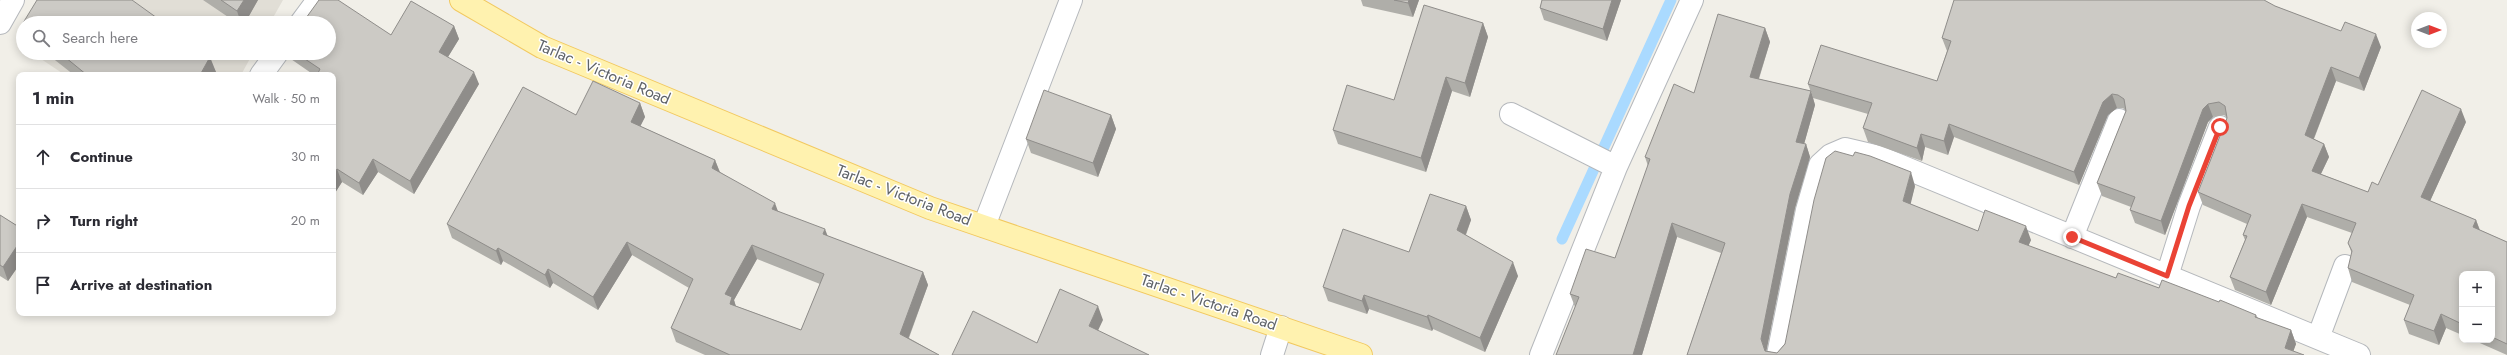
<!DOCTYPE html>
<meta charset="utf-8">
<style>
body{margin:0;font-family:Jost,sans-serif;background:#f2f2f3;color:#2b2b33}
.controls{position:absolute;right:12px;bottom:12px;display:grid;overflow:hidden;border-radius:8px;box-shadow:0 2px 10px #0003}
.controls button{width:36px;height:36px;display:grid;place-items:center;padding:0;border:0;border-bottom:1px solid #e1e1e2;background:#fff;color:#2b2b33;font:20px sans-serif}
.compass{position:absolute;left:2411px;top:12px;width:36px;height:36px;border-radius:50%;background:#fff;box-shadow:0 2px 10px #0003;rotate:90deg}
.stop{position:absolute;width:12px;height:12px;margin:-9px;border:3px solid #ea4335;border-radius:50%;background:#fff}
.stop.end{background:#ea4335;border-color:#fff;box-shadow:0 1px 4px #0008}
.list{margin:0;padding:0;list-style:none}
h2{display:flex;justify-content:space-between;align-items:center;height:52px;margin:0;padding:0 16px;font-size:17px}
h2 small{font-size:13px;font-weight:400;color:#7c7c81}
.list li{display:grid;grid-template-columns:26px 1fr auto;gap:12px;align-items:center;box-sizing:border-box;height:64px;padding:0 16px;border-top:1px solid #e1e1e2}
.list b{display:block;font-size:15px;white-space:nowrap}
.list em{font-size:13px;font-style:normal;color:#7c7c81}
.icon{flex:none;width:22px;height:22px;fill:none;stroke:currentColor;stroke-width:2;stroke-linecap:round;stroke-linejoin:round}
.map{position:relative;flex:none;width:2507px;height:355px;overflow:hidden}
.search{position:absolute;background:#fff;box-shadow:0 2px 10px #0003;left:16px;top:16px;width:320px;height:44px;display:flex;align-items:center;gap:10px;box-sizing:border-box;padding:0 14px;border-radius:22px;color:#7c7c81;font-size:15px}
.panel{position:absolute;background:#fff;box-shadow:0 2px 10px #0003;left:16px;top:72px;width:320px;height:244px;border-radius:8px}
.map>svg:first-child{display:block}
</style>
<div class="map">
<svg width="2507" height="355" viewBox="0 0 2507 355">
<rect width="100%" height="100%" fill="#f1efe8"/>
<!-- education -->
<path fill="#e1ded6" d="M45,0H283L270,23H30Z
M32,53H253L241,75H65Z"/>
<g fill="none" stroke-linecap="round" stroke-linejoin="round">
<!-- stream -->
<path stroke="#aadaff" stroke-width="11" d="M1562,239L1671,0"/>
<defs>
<path id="minor" d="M0,23L13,0
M301,23L318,0
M261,75L277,53
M1511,114L1616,167
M984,226L1071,0
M2072,237L2119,120
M2167,276L2189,206L2220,127
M2318,338L2345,266
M1272,355L1281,327
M1541,355L1616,167L1692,0
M1778,355L1807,210L1820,165L1831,155L1845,149L1879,157L2359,355"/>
<path id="major" d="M461,0L542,47L930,208L1361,355"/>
</defs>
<!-- minor casing -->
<use href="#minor" stroke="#b5b8bc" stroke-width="24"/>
<!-- major casing -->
<use href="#major" stroke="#f2c960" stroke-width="24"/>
<!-- minor -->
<use href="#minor" stroke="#fff" stroke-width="22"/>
<!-- major -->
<use href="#major" stroke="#fff2af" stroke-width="22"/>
</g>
<!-- wall -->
<path fill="#afaea9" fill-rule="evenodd" d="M203,0H258L245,23H237Z
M1361,0H1419L1413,17L1363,6Z
M1542,0H1621L1607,41L1544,20L1540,8Z
M2275,6L2381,47L2364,91L2336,81L2314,139L2324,144L2329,157L2321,174L2368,192L2466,122L2430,201L2476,220L2480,230L2507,242V355L2473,340H2492V274H2462V335L2446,328L2439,345L2409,334L2404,320L2410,305L2352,282L2348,268L2352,254L2348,243L2352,233L2307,217L2271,305L2235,290L2230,277L2245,240L2243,235L2247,224L2203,205L2198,192L2227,118V117L2224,115L2213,117L2208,122L2165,235L2135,223L2130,210L2131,207L2102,196L2097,183L2126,111L2123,108H2117L2108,115L2079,185L1954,137L1948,155L1925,147L1922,161L1868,142L1863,128L1868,114L1813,98L1808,84L1937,81L1947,51L1942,38Z
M1483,23L1488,37L1470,97L1452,91L1426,172L1338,144L1333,130L1394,100Z
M454,26L459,39L448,57L479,84L414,194L378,172L363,195L342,182L333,196V75H314L288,57L287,53H329Z
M1765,28L1770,42L1759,79L1811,91L1815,105L1804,144H1806L1810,157L1795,208L1766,351L1777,353L1915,186L1910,204L1978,231L2031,240L2028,246L2116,278L2219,302L2256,315L2258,318L2291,330L2296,344L2293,351L1687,355L1721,253L1677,237L1642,355H1556L1575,307L1570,294L1615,258L1648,166L1645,157Z
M46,53H206L216,72L214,75H74Z
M640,103L645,117L640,126L715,160L720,172L778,211L828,236L923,272L928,285L909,338L939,355H705L676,342L671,328L689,288L632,255L598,310L553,283L550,288L503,261L501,265L452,238L447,224L576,115ZM757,259L820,284L801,330L736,306L734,300Z
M1111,115L1116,129L1098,177L1031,153L1026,139Z
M1466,206L1471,220L1466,235L1518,276L1485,352L1433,329L1432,331L1369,309L1367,314L1328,301L1323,287L1409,252Z
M0,215L19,227V265L8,281L0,276Z"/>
<!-- shaded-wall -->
<path fill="#8f8d8a" d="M244,0H258L245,23H241L237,11Z
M1409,0H1419L1413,17L1408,3Z
M1612,0H1621L1607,41L1603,29Z
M1483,23L1488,37L1470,97L1465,83Z
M454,26L459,39L443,65L439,52Z
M1765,28L1770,42L1755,90L1750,77Z
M2376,34L2381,47L2364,91L2359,78Z
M210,57L216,72L214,75H200Z
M2331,67L2336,81L2310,148L2305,135Z
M474,72L479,84L414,194L410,181Z
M1446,77L1452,91L1426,172L1421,158Z
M1811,91L1815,105L1801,155L1796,142Z
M2112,94L2117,108L2108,115L2079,185L2074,172L2103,102Z
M640,103L645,117L636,135L631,122Z
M2208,104L2213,117L2208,122L2165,235L2161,221L2203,109Z
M2461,109L2466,122L2426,210L2421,197Z
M1111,115L1116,129L1098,177L1093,163Z
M1949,124L1954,137L1948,155L1944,141Z
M1921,134L1925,147L1922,161L1917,148Z
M1806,144L1810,157L1795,208L1766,353L1761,339L1790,194Z
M2324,144L2329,157L2316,184L2312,171Z
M373,159L378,172L363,195L359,183Z
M715,160L720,173L712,168Z
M337,169L342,182L333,196V176Z
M1911,172L1915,186L1908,215L1903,201Z
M775,203L780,217L772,209Z
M2302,204L2307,217L2271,305L2266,292Z
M1466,206L1471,220L1462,244L1457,230Z
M2476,220L2481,234L2473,227Z
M1672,223L1677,237L1642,355H1633Z
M2026,226L2031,240L2024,256L2019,242Z
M825,229L830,242L823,234Z
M627,242L632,255L598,310L593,297Z
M19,243V265L8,281L3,267Z
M752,245L757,259L734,300L737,311L730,306L725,294Z
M498,248L503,261L501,265L496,251Z
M1513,262L1518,276L1485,352L1480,338Z
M548,269L553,283L550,288L545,275Z
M923,272L928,285L905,347L900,334Z
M1364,295L1369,309L1367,314L1362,301Z
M1098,306L1103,320L1094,339L1089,326Z
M2441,314L2446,328L2439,345L2434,331Z
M1428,315L1433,329L1432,331L1427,317Z
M2291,330L2296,344L2292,355L2285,348Z"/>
<!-- building -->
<path fill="#cccac5" stroke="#8f8d8a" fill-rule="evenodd" d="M37,0H132L164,23H23Z
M221,0H244L237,11Z
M319,0H338L391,35L411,1L454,26L439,52L474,72L410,181L373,159L359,183L337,169L333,176V75H317L320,69L296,53H329V23H298L306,18Z
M1394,0H1409L1408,3Z
M1542,0H1612L1603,29L1540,8Z
M1954,0H2264L2275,6L2341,31L2345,22L2376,34L2359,78L2331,67L2305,135L2324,144L2312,171L2368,192L2372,182L2378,185L2422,90L2461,109L2421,197L2476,220L2473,227L2507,242V344L2492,337V274H2462V324L2441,314L2434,331L2404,320L2414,295L2348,268L2352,251L2348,243L2356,223L2302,204L2266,292L2230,277L2247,236L2243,235L2251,215L2198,192L2227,118L2225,106L2219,102L2208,104L2203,109L2161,221L2130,210L2135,197L2097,183L2126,111L2124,99L2118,95L2112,94L2103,102L2074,172L1949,124L1944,141L1921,134L1917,148L1863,128L1872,103L1808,84L1821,45L1937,81L1951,41L1942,38Z
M1424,5L1483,23L1465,83L1446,77L1421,158L1333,130L1347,85L1394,100Z
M1718,14L1765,28L1750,77L1811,91L1796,142L1806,144L1790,194L1761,339L1765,351L1777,353L1785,344L1814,200L1826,158L1835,151L1853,156L1855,152L1870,156L1911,172L1903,201L1978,231L1985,210L2026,226L2019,242L2116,278L2118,273L2159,288L2162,280L2219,302L2220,300L2256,315L2255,317L2291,330L2285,348L2304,355H1687L1725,243L1672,223L1633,355H1556L1579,297L1570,294L1586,249L1615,258L1650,159L1645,157L1674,84L1694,93Z
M60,53H206L210,57L200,75H87Z
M593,81L640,103L631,122L715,160L712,168L775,203L772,209L825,229L823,234L923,272L900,334L939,355H730L671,328L693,279L627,242L593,297L548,269L545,275L498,248L496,251L447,224L523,87L576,115ZM752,245L824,274L801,330L730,304L732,297L725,294Z
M1044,90L1111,115L1093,163L1026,139Z
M1430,194L1466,206L1457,230L1513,262L1480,338L1428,315L1427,317L1364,295L1362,301L1323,287L1343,229L1409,252Z
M0,215L19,227V243L3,267L0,265Z
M1060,289L1098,306L1089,326L1149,355H952L973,311L1037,343Z"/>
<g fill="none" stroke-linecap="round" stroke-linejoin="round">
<!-- route -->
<path stroke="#ea4335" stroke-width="5" d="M2072,237L2167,276L2189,206L2220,127"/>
</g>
<g text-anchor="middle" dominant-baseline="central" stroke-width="3" stroke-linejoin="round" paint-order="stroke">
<!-- street labels -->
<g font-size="16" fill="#5f6368" stroke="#fff">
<text transform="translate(604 72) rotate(23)">Tarlac - Victoria Road</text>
<text transform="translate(904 195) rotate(21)">Tarlac - Victoria Road</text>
<text transform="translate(1209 302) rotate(19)">Tarlac - Victoria Road</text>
</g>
</g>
</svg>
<div class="controls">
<button>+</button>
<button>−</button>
</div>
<svg class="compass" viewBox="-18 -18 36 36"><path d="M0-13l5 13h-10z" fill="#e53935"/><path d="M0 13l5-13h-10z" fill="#7c7c81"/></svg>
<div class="stop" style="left:2220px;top:127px"></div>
<div class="stop end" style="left:2072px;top:237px"></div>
<div class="search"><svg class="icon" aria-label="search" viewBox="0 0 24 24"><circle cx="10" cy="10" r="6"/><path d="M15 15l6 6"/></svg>Search here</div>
<section class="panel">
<h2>1 min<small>Walk · 50 m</small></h2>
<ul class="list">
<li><svg class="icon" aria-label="ahead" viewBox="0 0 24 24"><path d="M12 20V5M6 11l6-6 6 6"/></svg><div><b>Continue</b></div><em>30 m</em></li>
<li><svg class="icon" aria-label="right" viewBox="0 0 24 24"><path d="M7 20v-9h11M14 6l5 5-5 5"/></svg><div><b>Turn right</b></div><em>20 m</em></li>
<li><svg class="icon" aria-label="arrive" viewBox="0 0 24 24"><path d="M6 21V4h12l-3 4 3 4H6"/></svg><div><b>Arrive at destination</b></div></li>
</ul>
</section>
</div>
